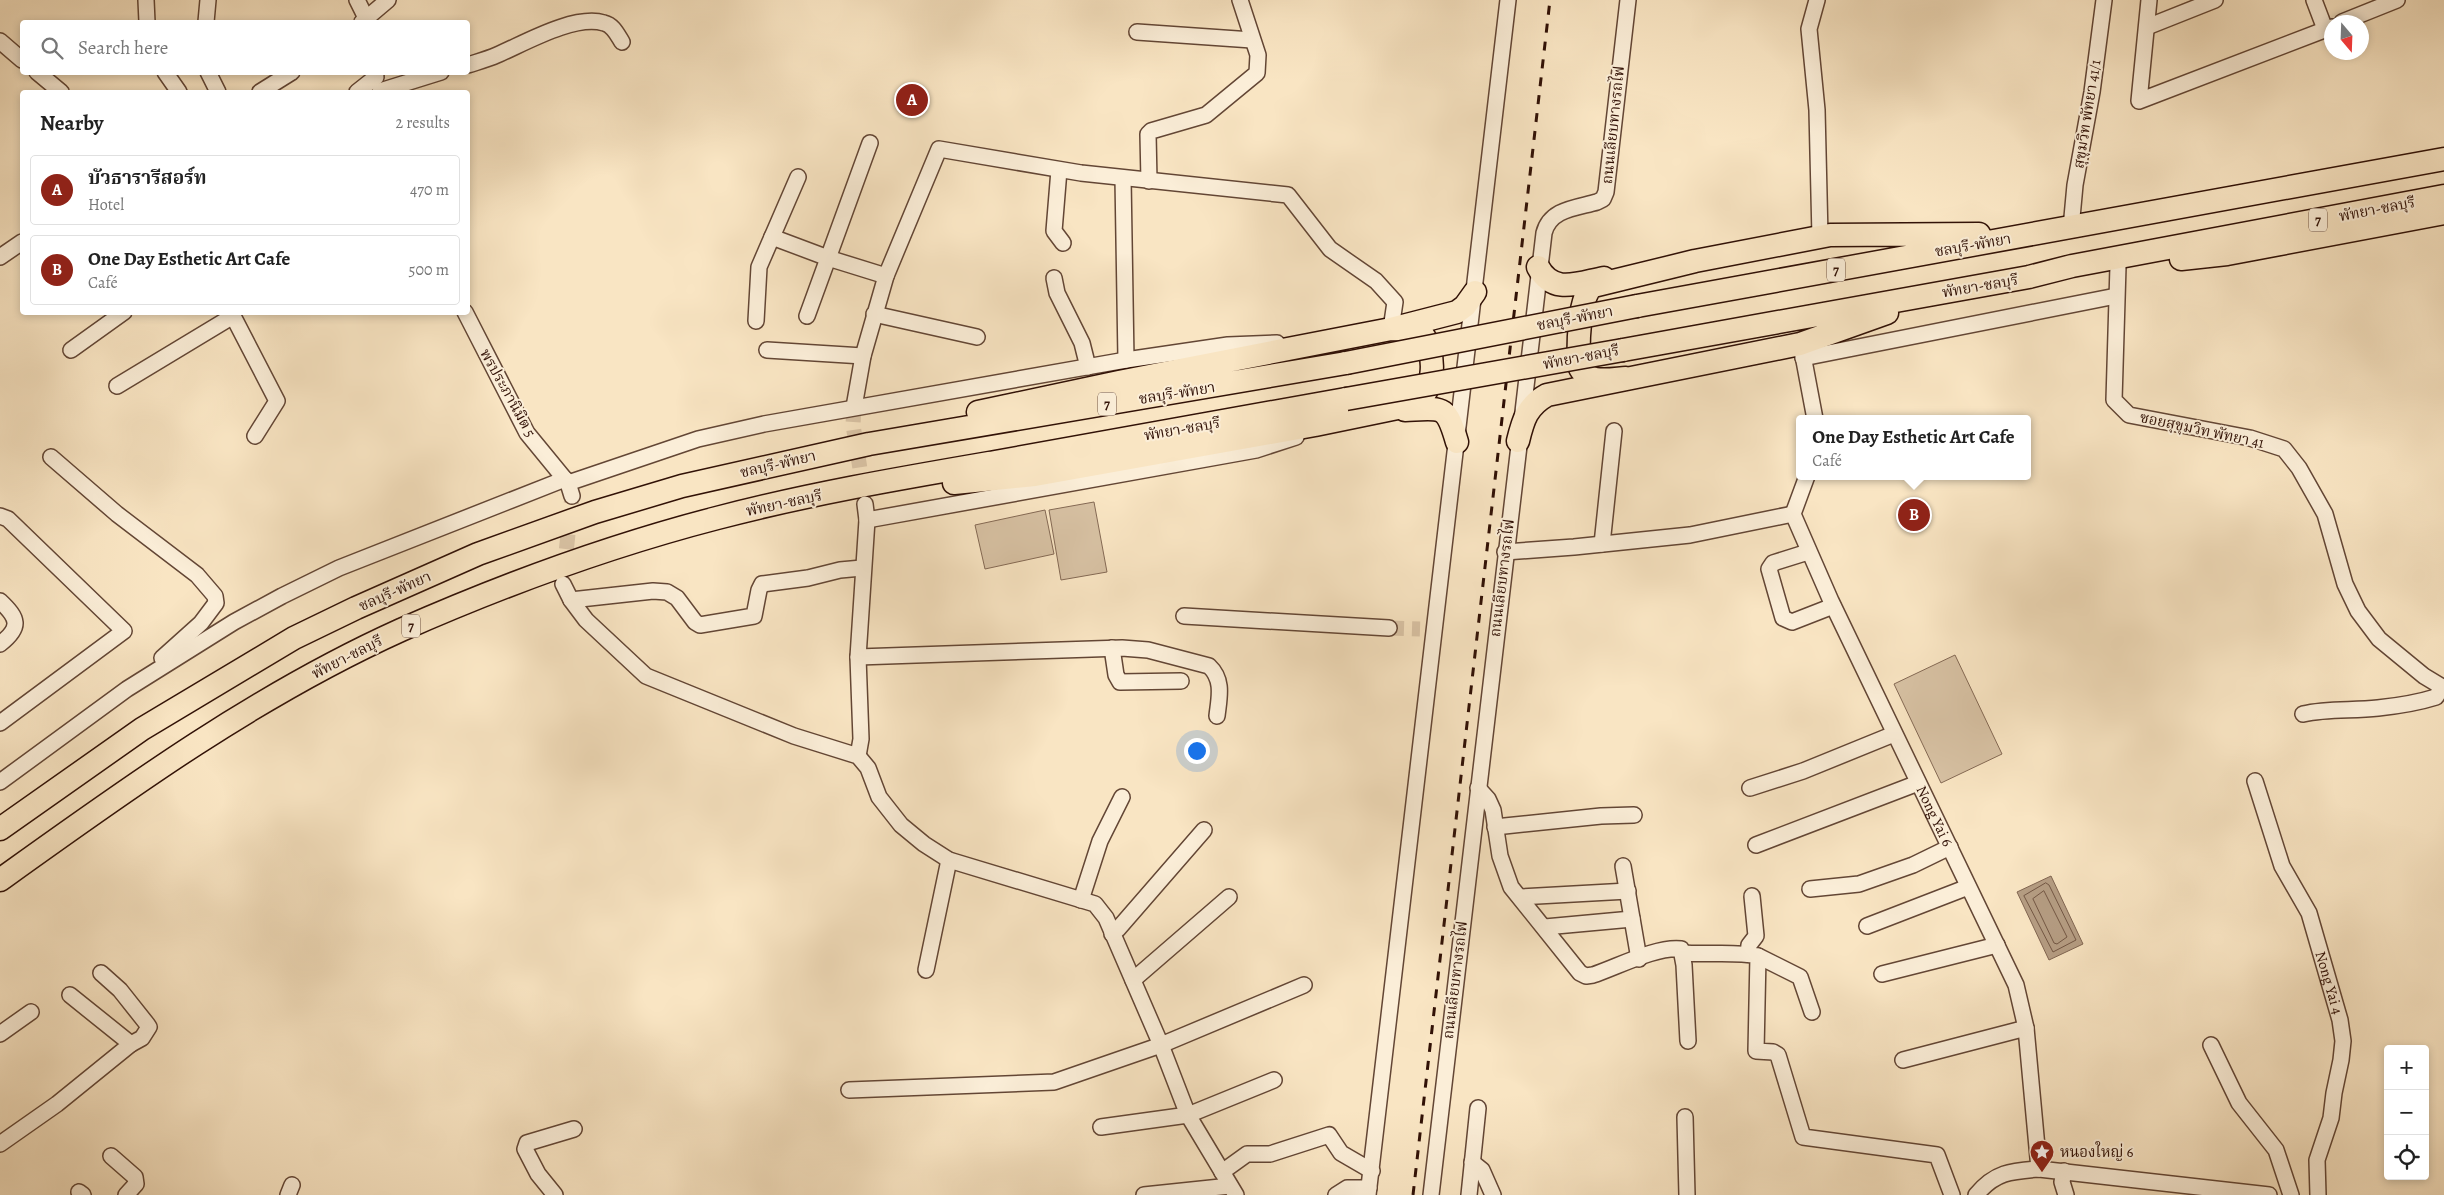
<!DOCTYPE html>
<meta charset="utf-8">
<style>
body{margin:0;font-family:Alegreya,"Noto Serif Thai",serif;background:#f2f2f2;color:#222}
.controls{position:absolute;right:15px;bottom:15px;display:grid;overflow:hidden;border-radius:5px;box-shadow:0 2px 8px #0003}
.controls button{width:45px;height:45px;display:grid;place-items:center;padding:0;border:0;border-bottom:1px solid #e0e0e0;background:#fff;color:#222;font:25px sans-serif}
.compass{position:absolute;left:2324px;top:15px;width:45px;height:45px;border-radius:50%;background:#fff;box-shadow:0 2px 8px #0003;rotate:161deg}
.you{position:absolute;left:1196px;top:750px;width:18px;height:18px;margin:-12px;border:4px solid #fff;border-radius:50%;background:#1a73e8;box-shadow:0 0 0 8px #1a73e833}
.badge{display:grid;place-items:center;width:32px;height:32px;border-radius:50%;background:#8f2418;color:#fff;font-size:16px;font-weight:700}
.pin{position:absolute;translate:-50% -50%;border:2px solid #fff;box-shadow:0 1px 5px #0006}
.popup{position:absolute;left:1796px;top:415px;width:235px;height:65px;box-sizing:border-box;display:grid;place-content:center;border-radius:5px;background:#fff;filter:drop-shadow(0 1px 4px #0005);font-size:16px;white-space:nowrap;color:#767676}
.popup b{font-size:19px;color:#222}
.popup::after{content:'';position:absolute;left:50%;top:100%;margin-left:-10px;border:10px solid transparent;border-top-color:#fff}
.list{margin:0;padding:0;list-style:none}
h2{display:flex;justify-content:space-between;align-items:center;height:65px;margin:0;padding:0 20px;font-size:21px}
h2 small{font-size:16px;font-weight:400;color:#767676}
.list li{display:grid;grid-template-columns:32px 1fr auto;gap:15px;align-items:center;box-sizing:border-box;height:70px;margin:0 10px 10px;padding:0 10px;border:1px solid #e0e0e0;border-radius:5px}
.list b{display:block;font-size:19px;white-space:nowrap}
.list p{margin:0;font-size:16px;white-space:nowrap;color:#767676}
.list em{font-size:16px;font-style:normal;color:#767676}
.icon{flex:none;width:28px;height:28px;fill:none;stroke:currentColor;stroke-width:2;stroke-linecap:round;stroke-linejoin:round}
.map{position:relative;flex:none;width:2444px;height:1195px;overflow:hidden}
.search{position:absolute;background:#fff;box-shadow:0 2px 8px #0003;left:20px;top:20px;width:450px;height:55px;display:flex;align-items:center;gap:12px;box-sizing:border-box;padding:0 18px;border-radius:5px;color:#767676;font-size:19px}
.panel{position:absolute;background:#fff;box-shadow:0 2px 8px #0003;left:20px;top:90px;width:450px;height:225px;border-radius:5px}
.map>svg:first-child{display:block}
</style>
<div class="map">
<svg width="2444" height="1195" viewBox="0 0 2444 1195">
<rect width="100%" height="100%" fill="#f9e5c3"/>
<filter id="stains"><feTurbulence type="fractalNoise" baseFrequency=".004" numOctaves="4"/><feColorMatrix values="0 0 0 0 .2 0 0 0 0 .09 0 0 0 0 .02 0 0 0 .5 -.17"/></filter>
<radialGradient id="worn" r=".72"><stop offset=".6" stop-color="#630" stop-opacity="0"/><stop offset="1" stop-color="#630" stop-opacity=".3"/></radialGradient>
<!-- green -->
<path fill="#d7c1a3" stroke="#846954" d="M1094,502L1107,572L1061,580L1049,510Z
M1045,510L1054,554L985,569L975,525Z
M1955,655L2002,754L1941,783L1894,684Z"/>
<!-- water -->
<path fill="#b59d83" stroke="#806551" d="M2051,876L2083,944L2049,960L2017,892Z"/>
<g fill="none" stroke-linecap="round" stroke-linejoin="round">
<!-- shore -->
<path stroke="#735744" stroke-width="1" d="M2046,883L2049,885L2076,940L2053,952L2024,896Z
M2044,891L2067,937L2057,944L2054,943L2033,899Z"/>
<!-- minor-tunnel -->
<path stroke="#dbc5a7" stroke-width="15" stroke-dasharray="15 8" stroke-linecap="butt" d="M854,407L853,425L864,494
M564,572L572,496
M1389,628L1420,629"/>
<defs>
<g id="minor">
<path d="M146,0L147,22"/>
<path d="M357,0L366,18"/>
<path d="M1817,0L1809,29L1817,110L1820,237"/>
<path d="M2149,0L2139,101L2332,27"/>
<path d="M2314,0L2325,29"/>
<path d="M206,22L208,0"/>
<path d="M362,22L388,0"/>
<path d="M2342,22L2397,0"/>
<path d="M2147,27L2215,0"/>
<path d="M1137,32L1252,40"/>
<path d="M0,41L22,60"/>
<path d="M468,65C477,62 488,59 497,55C523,44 574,14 604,23C613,25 617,34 622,42"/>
<path d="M37,72L61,92"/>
<path d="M165,72L179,92"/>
<path d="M208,72L218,92"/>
<path d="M380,91L441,72"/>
<path d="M260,92L292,72"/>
<path d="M357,92L376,77"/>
<path d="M1059,170L1054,231L1063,243"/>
<path d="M1123,178L1126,360"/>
<path d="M1149,181L1148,134L1151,131L1206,115L1257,73L1258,55L1240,0"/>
<path d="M2071,228L2075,185L2092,92L2104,0"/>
<path d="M772,237L828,258L886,276"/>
<path d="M0,257L22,242"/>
<path d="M2118,266L2114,400L2129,415L2250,438L2284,449L2299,468L2325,514L2345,584L2358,611L2379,639L2424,676L2444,688"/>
<path d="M1054,278L1057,293L1082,343L1088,367"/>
<path d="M465,312L527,433L568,483L572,496"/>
<path d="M874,314L977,337"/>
<path d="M233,316L277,401L255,436"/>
<path d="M807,316L870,143"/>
<path d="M756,321L759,267L798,177"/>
<path d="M71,350L124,312"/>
<path d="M767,350L863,356"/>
<path d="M1802,350L1815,419"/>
<path d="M1803,358L2116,296"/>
<path d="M117,386L233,316L232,312"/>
<path d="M854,407L863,356L886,276L939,149L1081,173L1288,195L1330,249L1376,281L1395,302L1391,329"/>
<path d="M51,457L117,514L197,575L215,596L216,603L201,623L162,658"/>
<path id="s1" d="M1807,476L1793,514L1831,601L2016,985L2026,1028L2039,1169"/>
<path d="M568,483L698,439L764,424L1126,360L1228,345L1277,343"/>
<path d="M0,516L8,519L124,631L0,723"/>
<path d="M867,520L1256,450L1296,437"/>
<path d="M1602,544L1614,431"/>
<path d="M1505,552L1574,547L1690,535L1793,514"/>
<path d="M1808,552L1773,563L1769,569L1783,618L1792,622L1833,606"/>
<path d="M563,584L571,600L586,620L646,676L794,736L858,756L868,768L879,797L901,825L924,844L949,860L1095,904L1106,918L1161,1045L1188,1115L1236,1195"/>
<path d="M571,600L653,591L667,592L677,598L695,622L700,625L754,616L759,590L762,584L808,578L840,570L862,568"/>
<path d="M0,601C18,618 22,627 0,644"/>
<path d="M1184,616L1389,628"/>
<path d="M1112,648L1116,675L1120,682L1181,681"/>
<path d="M858,657L1122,648L1148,650L1209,666C1224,680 1219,698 1217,716"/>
<path d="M2303,714C2328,708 2353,711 2378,708C2397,706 2417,703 2436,697L2442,687"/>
<path d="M858,756L861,739L858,657L867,520L865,504"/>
<path id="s2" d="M2255,781L2282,866L2309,913L2340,1020L2343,1041L2341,1060L2334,1093L2331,1118L2317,1160L2318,1195"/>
<path d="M0,782L127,689L234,622L282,596L339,568L565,479"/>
<path d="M1478,788L1488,799L1493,810L1500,856L1511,887L1580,973L1586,976L1593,975C1617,967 1657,946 1681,949L1684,965L1688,1041"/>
<path d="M1750,788L1803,771L1894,734"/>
<path d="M1495,827L1601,816L1634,815"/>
<path d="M1756,845L1918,783"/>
<path d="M1623,866L1639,959"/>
<path d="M1810,889L1859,884L1913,865L1950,847"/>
<path d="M1521,897L1628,891"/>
<path d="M1081,900L1100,841L1122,797"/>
<path d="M1867,926L1968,887"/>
<path d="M1545,927L1632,919"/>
<path d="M1112,934L1118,929L1204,830"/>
<path d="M1683,953C1709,955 1733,951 1758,956L1756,1051L1773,1052L1778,1055L1803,1137L1937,1155L1952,1195"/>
<path d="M1748,954L1749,945L1756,936L1752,896"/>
<path d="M1758,956L1800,977L1812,1012"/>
<path d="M926,970L949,860"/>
<path d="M101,973L120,990L147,1024L149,1027L142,1038L131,1044"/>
<path d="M1882,974L1997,945"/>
<path d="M1133,980L1229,897"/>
<path d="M0,1034L31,1012"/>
<path d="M2211,1045L2239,1103L2276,1150L2291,1195"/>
<path d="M1903,1060L2026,1028"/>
<path d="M849,1090L1054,1082L1161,1045L1304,985"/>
<path d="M1685,1117L1687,1195"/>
<path d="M1101,1127L1188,1115L1274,1080"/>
<path d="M0,1144L57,1104L131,1044L70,995"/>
<path d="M111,1156L135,1177L136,1184L126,1195"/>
<path d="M1472,1162L1482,1170L1493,1195"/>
<path d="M2064,1171L2062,1182L2066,1195"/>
<path d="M1222,1172L1247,1154H1270L1329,1135L1341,1153L1372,1171"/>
<path d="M79,1192L83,1195"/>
<path d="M288,1195L292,1185"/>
<path d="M555,1195L538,1174L525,1149L527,1143L574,1129"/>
<path d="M1144,1195L1230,1186"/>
<path d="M1336,1195L1347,1188H1369"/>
<path d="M1368,1195L1508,0"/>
<path d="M1431,1195L1544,233C1550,209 1576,208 1597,202L1603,199L1606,192L1628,0"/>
<path d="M1469,1195L1478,1108"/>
<path d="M1976,1195C1995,1172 2011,1171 2039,1169L2269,1195"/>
</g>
<path id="highway" d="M2181,259L2227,254L2444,213
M1538,267C1553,295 1578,283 1604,278
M1637,306L2444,159
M1623,350L2029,277L2072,266L2444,196
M1626,378C1610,379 1587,385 1579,366C1578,348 1578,296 1593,286L1695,261L1830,235L1979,234
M1405,410C1443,408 1446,404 1457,442
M978,412L1119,382L1391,329L1457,312L1465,306L1475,292
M1518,441C1523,420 1527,406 1547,395L1800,344L1887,313
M954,483L1035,475L1315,425L1412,405C1437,393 1437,350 1420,331L1391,329
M0,829L142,729L294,638L356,608L478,554L595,512L682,486L869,444L1346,363
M0,880C128,788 257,695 401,630C503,585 609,546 717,518C808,494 902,478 995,462C1112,441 1229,420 1346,399"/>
</defs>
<!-- minor casing -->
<use href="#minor" stroke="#634635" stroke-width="18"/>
<!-- highway casing -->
<use href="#highway" stroke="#311106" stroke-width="25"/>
<!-- minor -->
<use href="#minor" stroke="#fbeed8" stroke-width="15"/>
<!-- highway -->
<use href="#highway" stroke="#f9e5c3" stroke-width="22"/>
<!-- rail -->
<path stroke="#311106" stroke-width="3" stroke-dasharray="9 9" stroke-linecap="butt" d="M1413,1195L1550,0"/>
<defs>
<path id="highway-bridge" d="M1346,363L1637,306
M1346,399L1623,350"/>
</defs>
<!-- highway-bridge casing -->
<use href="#highway-bridge" stroke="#311106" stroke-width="25" stroke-linecap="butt"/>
<!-- highway-bridge -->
<use href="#highway-bridge" stroke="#f9e5c3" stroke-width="22"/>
</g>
<!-- icons -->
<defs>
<symbol id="sight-pin" viewBox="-11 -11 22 30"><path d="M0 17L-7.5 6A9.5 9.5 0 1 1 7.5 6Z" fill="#8f2418" stroke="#fbeed8"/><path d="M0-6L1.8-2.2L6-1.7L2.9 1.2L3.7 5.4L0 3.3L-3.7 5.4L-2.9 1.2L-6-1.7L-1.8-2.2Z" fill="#fff"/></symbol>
</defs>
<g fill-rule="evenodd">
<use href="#sight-pin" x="2028" y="1138" width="28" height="38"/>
</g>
<g text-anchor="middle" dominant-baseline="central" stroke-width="4" stroke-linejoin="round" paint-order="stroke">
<!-- shield labels -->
<g fill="#fbeed8" stroke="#6e5345" stroke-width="1">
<rect x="2309" y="208.5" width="18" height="23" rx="4"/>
<rect x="1827" y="258.5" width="18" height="23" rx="4"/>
<rect x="1098" y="392.5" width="18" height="23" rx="4"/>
<rect x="402" y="614.5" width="18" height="23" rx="4"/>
</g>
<g font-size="14" font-weight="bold" fill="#311106">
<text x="2318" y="220">7</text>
<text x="1836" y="270">7</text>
<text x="1107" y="404">7</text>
<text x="411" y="626">7</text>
</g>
<!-- street labels -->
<g font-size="15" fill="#311106" stroke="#fbeed8">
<text transform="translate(2087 114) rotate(-81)">สุขุมวิท พัทยา 41/1</text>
<text transform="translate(1613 125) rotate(-84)">ถนนเลียบทางรถไฟ</text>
<text transform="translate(2377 209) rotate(-11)">พัทยา-ชลบุรี</text>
<text transform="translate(1973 245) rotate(-10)">ชลบุรี-พัทยา</text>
<text transform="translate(1980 286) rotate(-10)">พัทยา-ชลบุรี</text>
<text transform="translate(1575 318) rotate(-11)">ชลบุรี-พัทยา</text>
<text transform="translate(1581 357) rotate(-11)">พัทยา-ชลบุรี</text>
<text transform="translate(508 393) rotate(61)">พรประภานิมิต 5</text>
<text transform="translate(1177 393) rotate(-9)">ชลบุรี-พัทยา</text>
<text transform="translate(1182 429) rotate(-10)">พัทยา-ชลบุรี</text>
<text transform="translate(2202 430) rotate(12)">ซอยสุขุมวิท พัทยา 41</text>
<text transform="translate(778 464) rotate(-13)">ชลบุรี-พัทยา</text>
<text transform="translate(784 503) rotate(-12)">พัทยา-ชลบุรี</text>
<text transform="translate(1502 578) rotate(-83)">ถนนเลียบทางรถไฟ</text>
<text transform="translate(395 591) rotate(-24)">ชลบุรี-พัทยา</text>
<text transform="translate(347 657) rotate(-27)">พัทยา-ชลบุรี</text>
<text stroke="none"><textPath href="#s1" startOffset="374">Nong Yai 6</textPath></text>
<text transform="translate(1455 980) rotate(-83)">ถนนเลียบทางรถไฟ</text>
<text stroke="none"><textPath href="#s2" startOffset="216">Nong Yai 4</textPath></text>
</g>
<!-- poi labels -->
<g font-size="15" fill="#311106" stroke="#fbeed8" text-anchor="start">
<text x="2060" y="1152">หนองใหญ่ 6</text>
</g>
</g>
<rect width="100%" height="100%" filter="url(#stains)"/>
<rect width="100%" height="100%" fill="url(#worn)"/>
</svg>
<div class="controls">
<button>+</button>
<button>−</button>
<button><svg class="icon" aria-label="locate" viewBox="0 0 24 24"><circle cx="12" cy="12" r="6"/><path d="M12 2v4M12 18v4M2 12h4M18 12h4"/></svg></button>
</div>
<svg class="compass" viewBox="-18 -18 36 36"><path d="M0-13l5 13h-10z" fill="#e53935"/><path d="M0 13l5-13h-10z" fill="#767676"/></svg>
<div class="you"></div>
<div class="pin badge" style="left:912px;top:100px">A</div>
<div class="pin badge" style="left:1914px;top:515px">B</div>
<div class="popup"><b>One Day Esthetic Art Cafe</b>Café</div>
<div class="search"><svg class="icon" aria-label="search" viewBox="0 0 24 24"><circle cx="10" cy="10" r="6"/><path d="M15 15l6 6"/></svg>Search here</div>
<section class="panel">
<h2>Nearby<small>2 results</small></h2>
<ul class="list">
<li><span class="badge">A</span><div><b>บัวธารารีสอร์ท</b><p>Hotel</p></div><em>470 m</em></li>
<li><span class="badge">B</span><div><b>One Day Esthetic Art Cafe</b><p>Café</p></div><em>500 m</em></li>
</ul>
</section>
</div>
